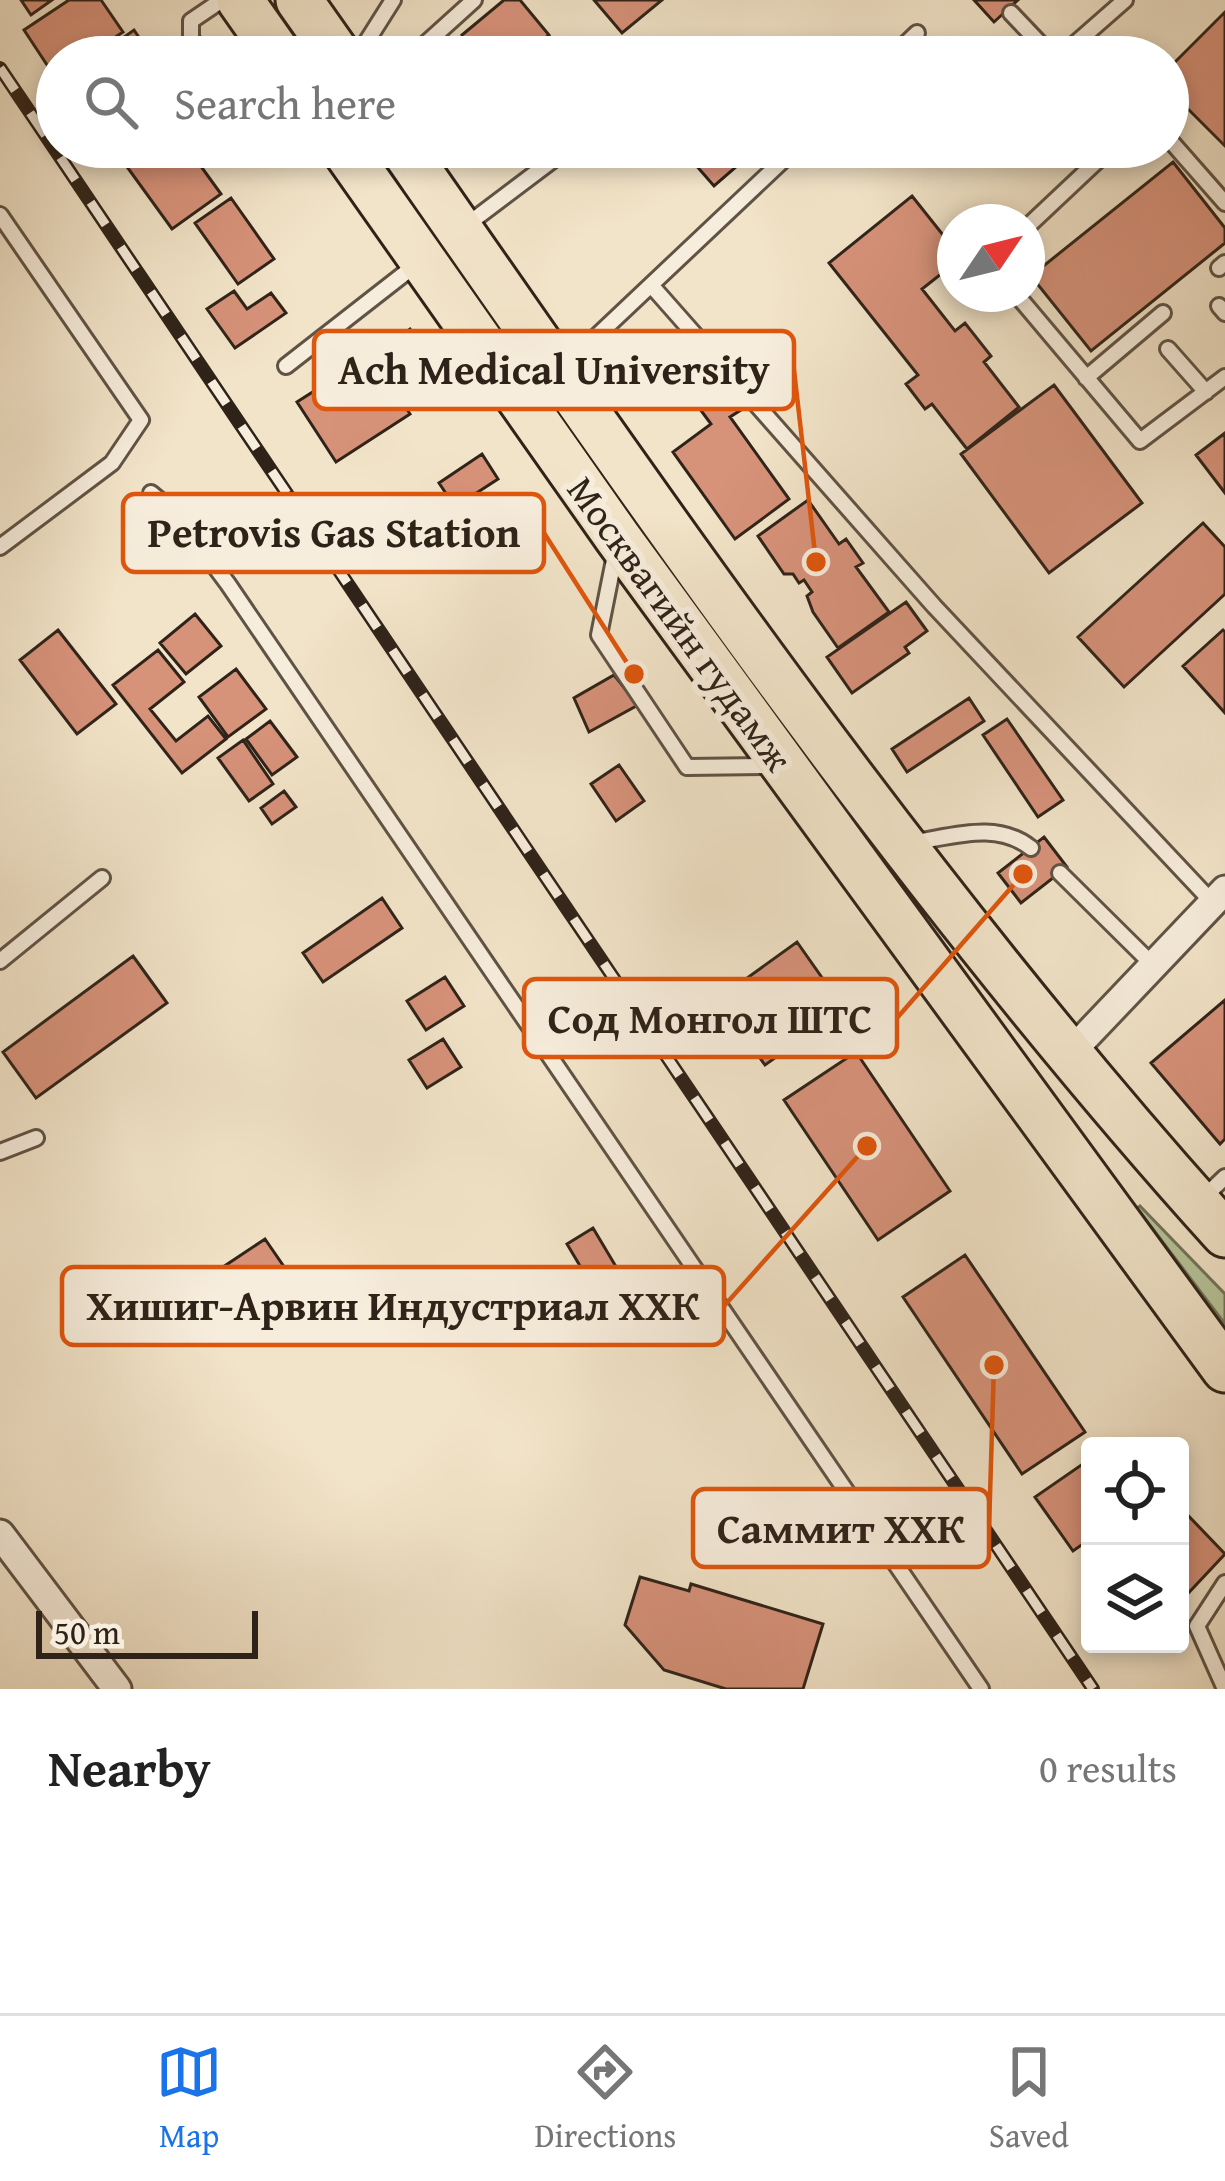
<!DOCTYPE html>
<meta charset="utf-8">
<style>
body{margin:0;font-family:"Gentium Book Plus",serif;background:#f6f6f6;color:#222}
.controls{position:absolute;right:36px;bottom:36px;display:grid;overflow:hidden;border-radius:12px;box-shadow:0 6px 18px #0003}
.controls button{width:108px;height:108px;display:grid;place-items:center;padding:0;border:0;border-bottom:3px solid #e0e0e0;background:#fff;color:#222;font:60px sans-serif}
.compass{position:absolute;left:937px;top:204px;width:108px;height:108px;border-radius:50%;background:#fff;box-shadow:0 6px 18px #0003;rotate:55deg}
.scale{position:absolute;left:36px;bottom:30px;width:222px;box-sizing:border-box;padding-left:12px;border:6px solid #2f2319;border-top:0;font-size:33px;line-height:42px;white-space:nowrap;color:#2f2319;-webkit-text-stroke:9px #f7eddc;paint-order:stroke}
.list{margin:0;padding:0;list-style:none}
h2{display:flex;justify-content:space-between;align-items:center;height:156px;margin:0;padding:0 48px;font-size:51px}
h2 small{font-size:39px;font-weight:400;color:#767676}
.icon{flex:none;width:66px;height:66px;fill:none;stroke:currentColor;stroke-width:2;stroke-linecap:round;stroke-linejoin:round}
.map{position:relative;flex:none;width:1225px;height:1689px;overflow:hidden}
.search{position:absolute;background:#fff;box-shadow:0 6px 18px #0003;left:36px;right:36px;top:36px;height:132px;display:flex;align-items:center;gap:30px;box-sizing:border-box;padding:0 42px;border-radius:66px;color:#767676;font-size:45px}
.sheet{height:324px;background:#fff}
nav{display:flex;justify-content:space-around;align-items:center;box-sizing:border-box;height:168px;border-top:3px solid #e0e0e0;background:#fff;font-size:33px;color:#767676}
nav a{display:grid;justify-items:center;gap:6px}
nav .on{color:#1a73e8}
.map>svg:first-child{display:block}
</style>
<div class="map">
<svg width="1225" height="1689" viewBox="0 0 1225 1689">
<rect width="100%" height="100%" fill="#f2e4c9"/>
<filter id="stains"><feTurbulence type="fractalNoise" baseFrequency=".00167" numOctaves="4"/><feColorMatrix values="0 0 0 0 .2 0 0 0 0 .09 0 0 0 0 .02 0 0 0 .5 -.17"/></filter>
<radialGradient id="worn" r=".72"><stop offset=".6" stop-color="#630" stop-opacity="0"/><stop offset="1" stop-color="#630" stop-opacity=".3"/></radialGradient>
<!-- green -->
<path fill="#b7c59a" stroke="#73745a" stroke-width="3" d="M1140,1206L1225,1294V1324L1137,1208Z"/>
<!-- building -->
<path fill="#d7927a" stroke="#2f2319" stroke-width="3" d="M21,0H52L31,15Z
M69,0H101L123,32L85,57H57V80L24,30Z
M504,0H520L549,35L522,57H481L462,35Z
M594,0H662L622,33Z
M974,0H1018L994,22Z
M1225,12V146L1168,89V69Z
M134,30L152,57H96Z
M125,147H187L221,194L172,229L117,153Z
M680,147H759L714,186Z
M1173,162L1225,228V243L1091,351L1031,276Z
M912,196L955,250V263L922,289L955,331L965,323L991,356L984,362L1019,407L967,449L932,404L925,409L906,384L918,375L829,263Z
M231,198L274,259L238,284L195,223Z
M234,291L247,309L271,293L286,313L235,348L207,309Z
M410,329L448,384L415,406L378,351Z
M698,346L744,408L730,417L789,499L735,539L673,452L711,424L669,367Z
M372,354L410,414L336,462L297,402Z
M1054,385L1142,503L1049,573L961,454Z
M1225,433V493L1196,455Z
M482,454L498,479L455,507L439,483Z
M808,500L839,544L846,539L863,563L856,567L889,612L838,648L813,612L807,596L812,592L804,580L799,583L793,574H784L758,536Z
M1203,523L1225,547V594L1124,687L1078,637Z
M906,602L927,631L905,647L909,653L852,693L827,657Z
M195,614L221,646L186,674L160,643Z
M58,630L116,704L77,734L20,660Z
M1223,630L1225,632V713L1183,666Z
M158,650L184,682L150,709L176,741L208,716L226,739L182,773L113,685Z
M236,669L266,709L228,737L199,697Z
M614,675L638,705L589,732L574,698Z
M969,698L984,721L907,772L892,749Z
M1007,719L1063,800L1038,817L983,735Z
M270,721L297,757L272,775L246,739Z
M243,740L273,784L249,801L218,758Z
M619,765L644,801L616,821L591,784Z
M284,791L296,807L272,824L261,808Z
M1044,837L1067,867L1021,903L998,873Z
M382,898L402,928L323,982L303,953Z
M797,942L844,1009L765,1065L718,999Z
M133,956L167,1003L36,1098L3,1052Z
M445,977L464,1006L426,1030L407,1001Z
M1225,1000V1139L1220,1144L1151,1063Z
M443,1039L461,1067L427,1088L409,1060Z
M856,1052L950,1191L878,1240L784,1100Z
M593,1228L618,1270L592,1286L567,1244Z
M265,1239L298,1287L252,1318L220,1269Z
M965,1255L1085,1432L1022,1474L903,1297Z
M1090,1459V1539L1073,1551L1035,1497Z
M1180,1507L1225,1554L1180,1602Z
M640,1577L689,1591L691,1584L823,1624L803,1689H726L664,1670L625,1625Z"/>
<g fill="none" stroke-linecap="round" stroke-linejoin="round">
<defs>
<path id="service" d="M1011,13L1049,53L1060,57L1125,0
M204,57L191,38V21L222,0
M357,57L393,0
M411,57L474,0
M689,57L691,56
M892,57L917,33
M1168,138L1225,203
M0,215L141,420L112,463L0,547
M464,227L570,147
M1027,227L1112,147
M1219,268L1225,263
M651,285L934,606L1213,903
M1016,294L1140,441L1225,377
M1219,306L1225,313
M1168,349L1206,392
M286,366L418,263
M563,368L797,147
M1086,378L1163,313
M151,493L176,514L228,584L981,1689
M615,555L599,635L687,767L773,766
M915,842C955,836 997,821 1031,848
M1060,873L1153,965
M0,961L102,878
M0,1152L36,1138
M1201,1200L1225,1177
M1225,1689L1197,1626L1225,1583"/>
<path id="minor" d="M1070,1053L1225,890
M0,1534L117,1689"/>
<path id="trunk" d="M240,0L280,57
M299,0L339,57
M343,147L618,538L1225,1369
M402,147C661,520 920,896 1225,1234"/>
</defs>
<!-- service casing -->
<use href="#service" stroke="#605345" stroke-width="20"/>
<!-- minor casing -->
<use href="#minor" stroke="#605345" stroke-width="33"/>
<!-- trunk casing -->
<use href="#trunk" stroke="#2f2319" stroke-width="51"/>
<!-- service -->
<use href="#service" stroke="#f7eddc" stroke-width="14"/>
<!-- minor -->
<use href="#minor" stroke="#f7eddc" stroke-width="27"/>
<!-- trunk -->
<use href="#trunk" stroke="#f2e4c9" stroke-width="45"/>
<defs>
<path id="rail" d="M0,68L1093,1689"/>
</defs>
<!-- rail casing -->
<use href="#rail" stroke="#2f2319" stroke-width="14"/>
<!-- rail -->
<use href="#rail" stroke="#f7eddc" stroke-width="9" stroke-dasharray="27" stroke-linecap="butt"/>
</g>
<g text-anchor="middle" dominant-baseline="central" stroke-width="12" stroke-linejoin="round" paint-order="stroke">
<!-- street labels -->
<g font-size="39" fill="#2f2319" stroke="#f7eddc">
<text transform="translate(681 623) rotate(54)">Москвагийн гудамж</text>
</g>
</g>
<!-- callouts -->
<path fill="none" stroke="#df560d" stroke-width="4.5" d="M816 562L794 370M634 674L544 533M1023 874L897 1018M867 1146L724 1306M994 1365L989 1528"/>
<g fill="#df560d" stroke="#f7eddc" stroke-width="4.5">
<circle cx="816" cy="562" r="12"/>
<circle cx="634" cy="674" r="12"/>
<circle cx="1023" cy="874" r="12"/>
<circle cx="867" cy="1146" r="12"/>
<circle cx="994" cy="1365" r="12"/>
</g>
<g fill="#f7eddc" stroke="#df560d" stroke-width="4.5">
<rect x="314" y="331" width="480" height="78" rx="12"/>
<rect x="123" y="494" width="421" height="78" rx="12"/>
<rect x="524" y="979" width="373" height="78" rx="12"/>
<rect x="62" y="1267" width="662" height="78" rx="12"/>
<rect x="693" y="1489" width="296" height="78" rx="12"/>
</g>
<g font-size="42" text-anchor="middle" font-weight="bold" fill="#2f2319">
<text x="554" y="384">Ach Medical University</text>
<text x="334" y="547">Petrovis Gas Station</text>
<text x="710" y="1033">Сод Монгол ШТС</text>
<text x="393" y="1320">Хишиг-Арвин Индустриал ХХК</text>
<text x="841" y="1543">Саммит ХХК</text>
</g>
<rect width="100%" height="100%" filter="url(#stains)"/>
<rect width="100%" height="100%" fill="url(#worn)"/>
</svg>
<div class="controls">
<button><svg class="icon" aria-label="locate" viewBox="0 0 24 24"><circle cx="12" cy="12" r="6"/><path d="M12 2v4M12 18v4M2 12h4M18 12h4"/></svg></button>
<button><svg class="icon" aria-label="layers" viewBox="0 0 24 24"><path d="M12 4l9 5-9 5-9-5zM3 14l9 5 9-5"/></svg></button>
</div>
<svg class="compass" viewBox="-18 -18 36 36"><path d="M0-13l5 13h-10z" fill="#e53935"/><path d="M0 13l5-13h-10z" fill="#767676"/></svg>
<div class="scale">50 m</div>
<div class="search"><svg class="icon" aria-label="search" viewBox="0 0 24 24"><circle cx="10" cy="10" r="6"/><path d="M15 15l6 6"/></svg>Search here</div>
</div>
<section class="sheet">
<h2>Nearby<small>0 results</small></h2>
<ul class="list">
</ul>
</section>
<nav>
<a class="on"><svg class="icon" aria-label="map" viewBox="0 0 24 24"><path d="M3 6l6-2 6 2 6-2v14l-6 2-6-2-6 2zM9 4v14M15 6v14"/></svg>Map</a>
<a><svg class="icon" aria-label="directions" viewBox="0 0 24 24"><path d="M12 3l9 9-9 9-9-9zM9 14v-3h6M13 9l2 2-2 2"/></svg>Directions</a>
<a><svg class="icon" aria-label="saved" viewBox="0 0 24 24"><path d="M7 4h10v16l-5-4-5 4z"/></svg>Saved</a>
</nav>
